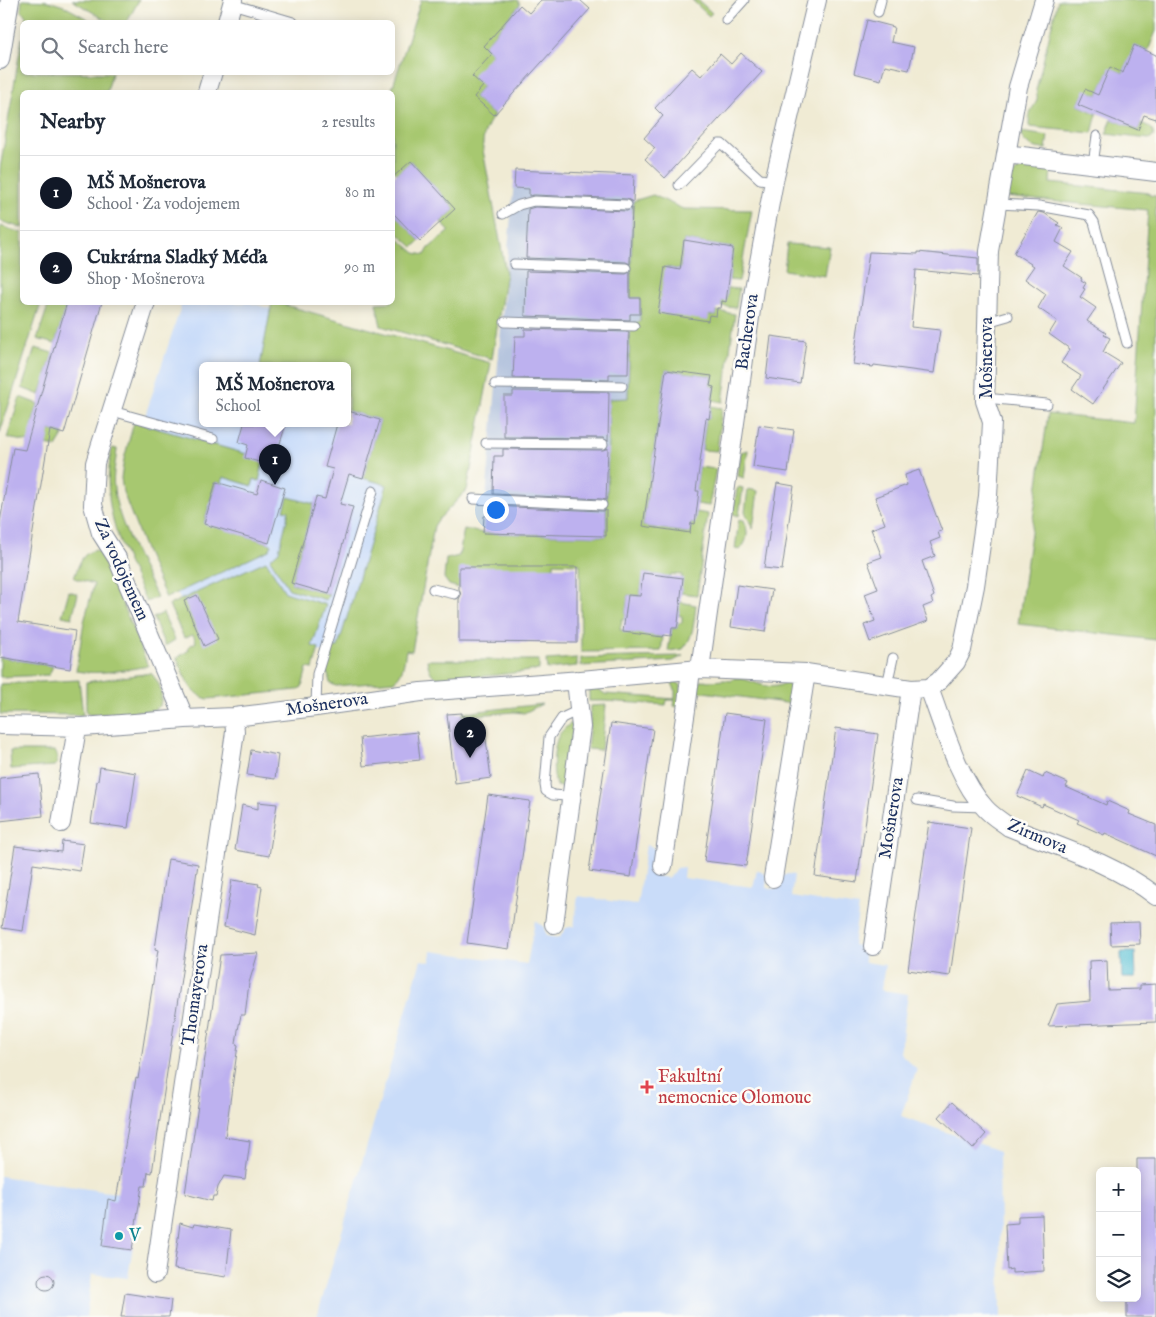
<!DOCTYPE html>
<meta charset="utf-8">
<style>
body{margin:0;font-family:"IM FELL English",serif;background:#f2f2f3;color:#1f2937}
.controls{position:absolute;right:15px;bottom:15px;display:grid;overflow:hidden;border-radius:8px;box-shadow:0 2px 12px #0003}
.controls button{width:45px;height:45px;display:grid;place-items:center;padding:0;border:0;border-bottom:1px solid #e0e1e3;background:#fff;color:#1f2937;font:25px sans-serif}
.you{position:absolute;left:495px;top:509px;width:18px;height:18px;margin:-12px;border:4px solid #fff;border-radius:50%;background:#1a73e8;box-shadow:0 0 0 8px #1a73e833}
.badge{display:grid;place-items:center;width:32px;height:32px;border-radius:50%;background:#111827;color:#fff;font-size:16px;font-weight:700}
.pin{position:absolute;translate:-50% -41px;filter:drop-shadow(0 1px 2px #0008)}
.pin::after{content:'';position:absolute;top:26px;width:18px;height:15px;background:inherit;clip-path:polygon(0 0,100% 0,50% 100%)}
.popup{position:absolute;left:199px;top:362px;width:152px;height:65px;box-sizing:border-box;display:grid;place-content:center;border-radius:8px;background:#fff;filter:drop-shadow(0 1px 4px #0005);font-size:16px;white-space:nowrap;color:#747a83}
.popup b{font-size:19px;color:#1f2937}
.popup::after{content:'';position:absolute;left:50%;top:100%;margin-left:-10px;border:10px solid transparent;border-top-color:#fff}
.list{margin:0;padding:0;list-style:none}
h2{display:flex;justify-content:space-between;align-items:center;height:65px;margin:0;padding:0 20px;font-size:21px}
h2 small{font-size:16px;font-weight:400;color:#747a83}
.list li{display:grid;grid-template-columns:32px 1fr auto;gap:15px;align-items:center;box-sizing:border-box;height:75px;padding:0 20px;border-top:1px solid #e0e1e3}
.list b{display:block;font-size:19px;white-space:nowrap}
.list p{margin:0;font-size:16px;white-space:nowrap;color:#747a83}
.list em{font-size:16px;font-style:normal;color:#747a83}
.icon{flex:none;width:28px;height:28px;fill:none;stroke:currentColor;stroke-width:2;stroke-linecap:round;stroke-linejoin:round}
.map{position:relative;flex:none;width:1156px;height:1317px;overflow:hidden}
.search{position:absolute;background:#fff;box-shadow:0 2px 12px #0003;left:20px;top:20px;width:375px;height:55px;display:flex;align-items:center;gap:12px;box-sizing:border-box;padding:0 18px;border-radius:8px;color:#747a83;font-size:19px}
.panel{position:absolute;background:#fff;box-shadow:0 2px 12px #0003;left:20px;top:90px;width:375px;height:215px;border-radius:8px}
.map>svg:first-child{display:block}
</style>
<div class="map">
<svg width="1156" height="1317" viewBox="0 0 1156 1317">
<rect width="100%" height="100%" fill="#fdfcf7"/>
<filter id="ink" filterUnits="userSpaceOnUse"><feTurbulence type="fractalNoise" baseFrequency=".02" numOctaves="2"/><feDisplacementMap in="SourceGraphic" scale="10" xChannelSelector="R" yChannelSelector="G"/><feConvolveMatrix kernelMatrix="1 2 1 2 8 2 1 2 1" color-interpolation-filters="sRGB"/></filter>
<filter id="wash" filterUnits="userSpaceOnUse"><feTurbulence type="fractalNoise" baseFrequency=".0096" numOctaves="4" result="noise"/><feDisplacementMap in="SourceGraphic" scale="20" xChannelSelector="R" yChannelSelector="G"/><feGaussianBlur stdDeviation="1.12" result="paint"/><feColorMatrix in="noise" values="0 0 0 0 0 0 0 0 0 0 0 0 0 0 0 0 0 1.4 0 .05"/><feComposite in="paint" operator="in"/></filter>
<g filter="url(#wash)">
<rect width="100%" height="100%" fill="#f0ebd4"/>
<!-- built -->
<path fill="#c9dcf9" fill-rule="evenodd" d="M182,303H250L445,357L392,648L206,657L125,477ZM202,366H348V424H202Z
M646,845L651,846L657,852L658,861L656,876L669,878L676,868L684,867L683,878L753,887L757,870L765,874L767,879L766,888L778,889L779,881L782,876L788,874L794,875L791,897L859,907L853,945L860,946L864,951V962L885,965L881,990L908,994L900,1053L917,1069L901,1116L999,1151L1001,1317H317L421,960L430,962L431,951L527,964L535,921L544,927L546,936L559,938L566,928L574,926L578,896L637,905Z
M0,1176L129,1195L139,1204L128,1278L92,1274L86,1317H0Z"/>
<!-- industrial -->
<path fill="#b6c5de" d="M515,170L634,175L630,297L640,298V314L628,374V398L609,400L606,536L483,533Z"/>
<!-- green -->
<path fill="#a7c870" stroke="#617c67" d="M22,0L48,1L64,6L93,22H25L26,16L21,10Z
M72,0H139L127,22H109Z
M421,0H518L520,5L484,46L492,54L483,86L474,97L494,115C486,127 482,136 483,150L506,273L492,359L381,326L376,303L392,302L393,234L415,253L425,255L429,248L449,231L441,222L455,209L411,161L397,174L393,170L392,92H391Z
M692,0H698L712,13L709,16Z
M1058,0H1156V31L1148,51L1135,46L1123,73L1110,68L1098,95L1085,90L1078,105L1097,114L1092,133L1030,127L1029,126C1029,121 1029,114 1032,109C1036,102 1039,100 1036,90Z
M22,38V72L112,73L107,92H22V228L0,221V169Z
M1112,119L1138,130L1141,123C1148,126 1155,128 1153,137L1149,139L1106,134Z
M1020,132L1048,136L1046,149C1034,149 1023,145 1020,132Z
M1032,167L1051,168L1050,183L1149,193V195L1156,196V640L1018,624L1048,414L1134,423L1148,210L1005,197C1010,179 1010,169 1032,167Z
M653,195L683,209L752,210L739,281L729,280L733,248L684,240L680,270L666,267L709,315L716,316L717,311L735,314L723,402L712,400L714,387L710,386L712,376L666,370L643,526L689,533L691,523L694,524L696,512L708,514L697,595L681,593L682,575L671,574L670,577L644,573L640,596L628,595L625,619H622L620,630L663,637L661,651L581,652L580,564L554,563V567L459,588L449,585L444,578L446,559L459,556L464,529L483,533L606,536L609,399L628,398L630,324L640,322V298H630L633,201Z
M393,212L420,241L413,247L393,229Z
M0,226L22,233V302L41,303L0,433Z
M787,244L830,247L825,276L784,270Z
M728,288L739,289L736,308L721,306L722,301H726Z
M272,302L278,303L491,363L467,490L438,520L434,526L412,651L406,650C404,661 404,674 394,681L336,686L330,683L328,674L324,673L330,647H338L387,485L363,478L380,420L348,411V366H260Z
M49,303H67L55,344L37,339Z
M35,348L53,353L40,395L22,388Z
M20,397L38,404L32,425L64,434L56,447L7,438Z
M711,406L722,408L717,451L702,450L706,418L709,419Z
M134,422L264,459L259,481L254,479L252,486L223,477L221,484L216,482L204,523L269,543L272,545L269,550L166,598L147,555L123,492L121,478L124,459Z
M112,448L117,449C116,462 112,475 114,488C116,519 143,568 157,597L146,602C122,547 99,510 112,448Z
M748,450L744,478L738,476L741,452Z
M699,467L716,469L709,506L697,504L699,492L696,491Z
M739,487L743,488L739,516L733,514L737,489Z
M748,489L758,491L753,529L745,512Z
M288,497L314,504L291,583L329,594L326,600L289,589L270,559L279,551L289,511L284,510Z
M739,519L744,520C749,533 748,540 740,550L735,549Z
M97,550L106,556L124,596L120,598L148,666C125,670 99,675 76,671L84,622L94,584L74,578C79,565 81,552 97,550Z
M266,561L285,592L326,605L312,646L319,648L313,669L307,668L302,687L297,690L208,699C189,694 184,675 177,658L189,650L188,647L196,642L193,635L184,638L169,605Z
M69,591L78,594L72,618L62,616Z
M680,602L696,605C694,620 694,637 683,649L668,651L672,628H677V623H682V616L678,615Z
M163,613L175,640L165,646L153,618Z
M683,656L673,661L581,666V658Z
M0,657L53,666L49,675L0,677Z
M577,658V666L547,669L546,660Z
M427,660H539V670L444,681C432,678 429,671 427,660Z
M151,673C161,684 163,692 160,706L153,710L91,715L86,713V682Z
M734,678H741L742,679C751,680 766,689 777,686C783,685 782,682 788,683L793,691V704L696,691L701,681L704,680C714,683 722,678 731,681Z
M79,680L83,715L0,714V684Z
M675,681L681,685V707L674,706L675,700H667L666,705L604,701H589V692L592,688L595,687L605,694L675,699V690L672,683Z
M542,704L524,713L514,712L462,716V713Z
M606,705L601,750L587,749L590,721V706Z
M570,724H573L566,789L557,786C551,776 553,745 559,735C562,730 566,727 570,724Z
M10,751H54L57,754V764L54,766L11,769Z"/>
<!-- water -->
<path fill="#57bfd4" stroke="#397799" d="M1121,952H1135L1136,978H1122Z"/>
<g id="blocks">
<!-- building -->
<path fill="#bdb1ef" d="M541,0H580L590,9L494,115L474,97L483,86L472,76L492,54L484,46L520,5L529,13Z
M867,20L894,27L891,42L914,47L909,70L885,65L881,80L854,73Z
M1134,45L1156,55V119L1144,115L1138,130L1078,105L1085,89L1098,95L1110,67L1123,73Z
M741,53L762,72L665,178L645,159L655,148L644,138L663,116L655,108L692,68L701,76L720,54L731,64Z
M411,161L455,209L420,241L392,212V178Z
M515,170L634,175L633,202L627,199L534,195L529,196V189L514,188Z
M535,207L627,211L632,208L630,264L626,262L526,258L528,209Z
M1038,212L1044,213L1059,223L1057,225L1063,228L1056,242L1073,252L1064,266L1082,278L1081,280L1086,283L1083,288L1085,289L1080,297L1096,308L1087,321L1106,333L1104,335L1110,338L1103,352L1121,363L1093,404L1072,389L1081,376L1061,363L1070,349L1049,334L1057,321L1038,308L1046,294L1025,279L1034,266L1014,253Z
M684,240L733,248L726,302L722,301L721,308H717L716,316L709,315L708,321L658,313L665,267L680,270Z
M869,252L918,254V252L978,258V276L916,270L911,327L940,330L934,373L874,365L873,367L853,364Z
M526,271L626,274L630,272V298H640V314H630V320L525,316Z
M67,302H102L64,434L50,430L18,622L75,631L70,669L0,657V522L13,448L25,450Z
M525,329L629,332L628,374H609V380L513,378L515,336H525Z
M771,336L806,341L800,383L766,378Z
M666,370L712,376L710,386L714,387L709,419L706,418L696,491H699L695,524L691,523L690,533L643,526Z
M513,391L609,392L608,441L603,438L504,437V396H513Z
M348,411L380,420L363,478L349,474L340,504L353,507L329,594L291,583L316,497L325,499L333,469L325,467L337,424H348Z
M244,424H286L273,466L245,458L248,445L239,442Z
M759,425L794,430L788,472L753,467Z
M608,448L606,500L602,499L493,494L494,456H503V449L603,450Z
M919,470L942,531L938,532L940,538L930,542L935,556L922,561L934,596L931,598L933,603L923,607L928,621L870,642L864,625L875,621L865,594L878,589L868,562L882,557L871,529L885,524L875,497L907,485L905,475Z
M261,480L285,488L269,543L204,524L216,482L257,494Z
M777,483L794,486L782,570L764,568Z
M492,506L602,511L606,510V536L483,533L484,516L492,515Z
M459,567H577V643L459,642V599L461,595L459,589Z
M643,573L683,578L678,623L677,628H672L671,636L664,635L663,637L623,632L628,595L640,596Z
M737,585L772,590L765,632L731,627Z
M197,595L218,639L204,646L184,601Z
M462,713V716H465L466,726L484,724L491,778L455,783L447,714Z
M725,713L767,719L746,866L704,861Z
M611,723L653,729L631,877L589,871Z
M836,728L878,734L857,882L815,876Z
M417,732L420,760L363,766L360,738Z
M251,750L278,755L275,779L247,775Z
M100,767L136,773L128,828L91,823L97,781H98Z
M1028,771L1043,778L1045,773L1068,783L1066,787L1106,805L1107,801L1130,811L1129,814L1156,825V856L1105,833L1104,835L1077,823L1079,820L1043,804L1042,807L1017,796Z
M39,774L43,816L0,821V778Z
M488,795L530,801L509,949L467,943Z
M258,802L277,804L269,856L235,850L242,805L258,809Z
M929,822L971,828L950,976L908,970Z
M62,841L84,844L80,871L33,864L23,931L2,928L15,846L61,852Z
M168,859L198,864L152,1173L148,1172L146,1186H142L132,1250L102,1246L108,1199L116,1201L136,1078L138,1079L158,950L155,949Z
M232,880L259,884L258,886L262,887L255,935L224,927Z
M1139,922L1140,944L1111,945L1110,923Z
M258,953L249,983L245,1015H241L238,1030L236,1044L238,1045L225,1137L250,1141L245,1179L224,1176L218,1187L216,1196H213L212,1201L185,1194L220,955Z
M1107,960L1108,990L1140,989V985L1156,984V1022L1048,1026L1057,1004L1090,1001L1089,961Z
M952,1102L986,1134L973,1149L939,1117Z
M1137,1159H1156V1317H1127V1298H1137Z
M1042,1215L1044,1271L1012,1273V1269L1007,1270L1005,1224L1018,1223V1216Z
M180,1223L193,1227L194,1224L231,1230L226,1277L174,1269Z
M38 1282a8 8 0 1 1 16 0a8 8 0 1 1-16 0Z
M125,1293L171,1300L169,1317H121Z"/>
</g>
</g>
<g filter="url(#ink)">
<use href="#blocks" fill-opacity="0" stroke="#868d99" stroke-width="1"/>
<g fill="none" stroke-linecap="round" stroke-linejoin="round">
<defs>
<path id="lane" d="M232,4L293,22
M878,12L881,0
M726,20L744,0
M1093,164L1097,136
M679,185L719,144H722L760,179L774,181
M997,204L1039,206L1089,215L1094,222L1127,343
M503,214L519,205L534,201L627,205
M514,264L626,268
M505,322L634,326
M987,322L1008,316
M495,384L622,386
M985,398L1047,404
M112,411L213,439
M486,443L603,444
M473,499L602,505
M433,589L455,594
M887,685L893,658
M316,707L317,674L373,491
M566,796L553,795L546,791L545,785L549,737L562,718L579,710
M917,800L953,806L984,807"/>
<path id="street" d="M227,22L233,0
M0,60L10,0
M207,92L213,72
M1006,154L1156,172
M146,302L95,463L93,505L101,533L117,558L185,719
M700,669L754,289L774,181L817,0
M929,688C943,725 958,779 985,808C992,816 1001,821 1009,827C1059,847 1113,863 1156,896
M0,725L83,727L185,719L234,717L316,707L421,692L581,680L700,669L806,673L911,689L929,688L939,681L956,662L962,650L975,586L988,496L992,422L985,401L989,251L1018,87L1044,0
M61,823L77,728
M663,866L686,710L691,670
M773,878L806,673
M554,924L581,727L576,680
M873,946L911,689
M155,1274L235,732L234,717"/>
</defs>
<!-- lane casing -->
<use href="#lane" stroke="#868d99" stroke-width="11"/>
<!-- street casing -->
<use href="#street" stroke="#868d99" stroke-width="20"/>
<!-- lane -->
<use href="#lane" stroke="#fff" stroke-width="9"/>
<!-- street -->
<use href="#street" stroke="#fff" stroke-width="18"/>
</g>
</g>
<!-- markers -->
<path fill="#e0444e" stroke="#fdfcf7" stroke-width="2" d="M644.5 1079.5h5v5h5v5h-5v5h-5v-5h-5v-5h5z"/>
<circle fill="#0f9aa8" stroke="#fdfcf7" stroke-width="2" cx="119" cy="1236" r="5"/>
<g text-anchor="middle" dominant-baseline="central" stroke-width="5" stroke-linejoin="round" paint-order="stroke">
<!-- street labels -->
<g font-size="18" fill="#1b2f5e" stroke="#fdfcf7">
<text transform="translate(748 332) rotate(-82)">Bacherova</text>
<text transform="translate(987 358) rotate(-90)">Mošnerova</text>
<text transform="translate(121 570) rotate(66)">Za vodojemem</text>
<text transform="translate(327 705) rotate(-8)">Mošnerova</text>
<text transform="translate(892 818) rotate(-81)">Mošnerova</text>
<text transform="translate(1037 837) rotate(23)">Zirmova</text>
<text transform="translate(196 995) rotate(-82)">Thomayerova</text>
</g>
<!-- health labels -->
<g font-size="18" fill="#be3a42" stroke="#fdfcf7" text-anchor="start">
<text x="658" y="1077">Fakultní<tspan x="658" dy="21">nemocnice Olomouc</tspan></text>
</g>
<!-- culture labels -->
<g font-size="18" fill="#0d838f" stroke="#fdfcf7" text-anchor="start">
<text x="129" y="1236">V</text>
</g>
</g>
</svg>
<div class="controls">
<button>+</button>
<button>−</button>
<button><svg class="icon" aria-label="layers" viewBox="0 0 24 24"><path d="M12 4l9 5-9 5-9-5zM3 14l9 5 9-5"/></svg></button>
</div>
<div class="you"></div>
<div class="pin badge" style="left:275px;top:485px">1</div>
<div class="popup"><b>MŠ Mošnerova</b>School</div>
<div class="pin badge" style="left:470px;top:758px">2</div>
<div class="search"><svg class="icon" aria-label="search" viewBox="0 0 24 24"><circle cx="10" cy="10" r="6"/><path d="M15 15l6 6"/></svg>Search here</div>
<section class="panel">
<h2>Nearby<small>2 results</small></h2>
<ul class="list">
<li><span class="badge">1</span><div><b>MŠ Mošnerova</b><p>School · Za vodojemem</p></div><em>80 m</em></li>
<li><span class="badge">2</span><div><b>Cukrárna Sladký Méďa</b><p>Shop · Mošnerova</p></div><em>90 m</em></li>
</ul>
</section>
</div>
